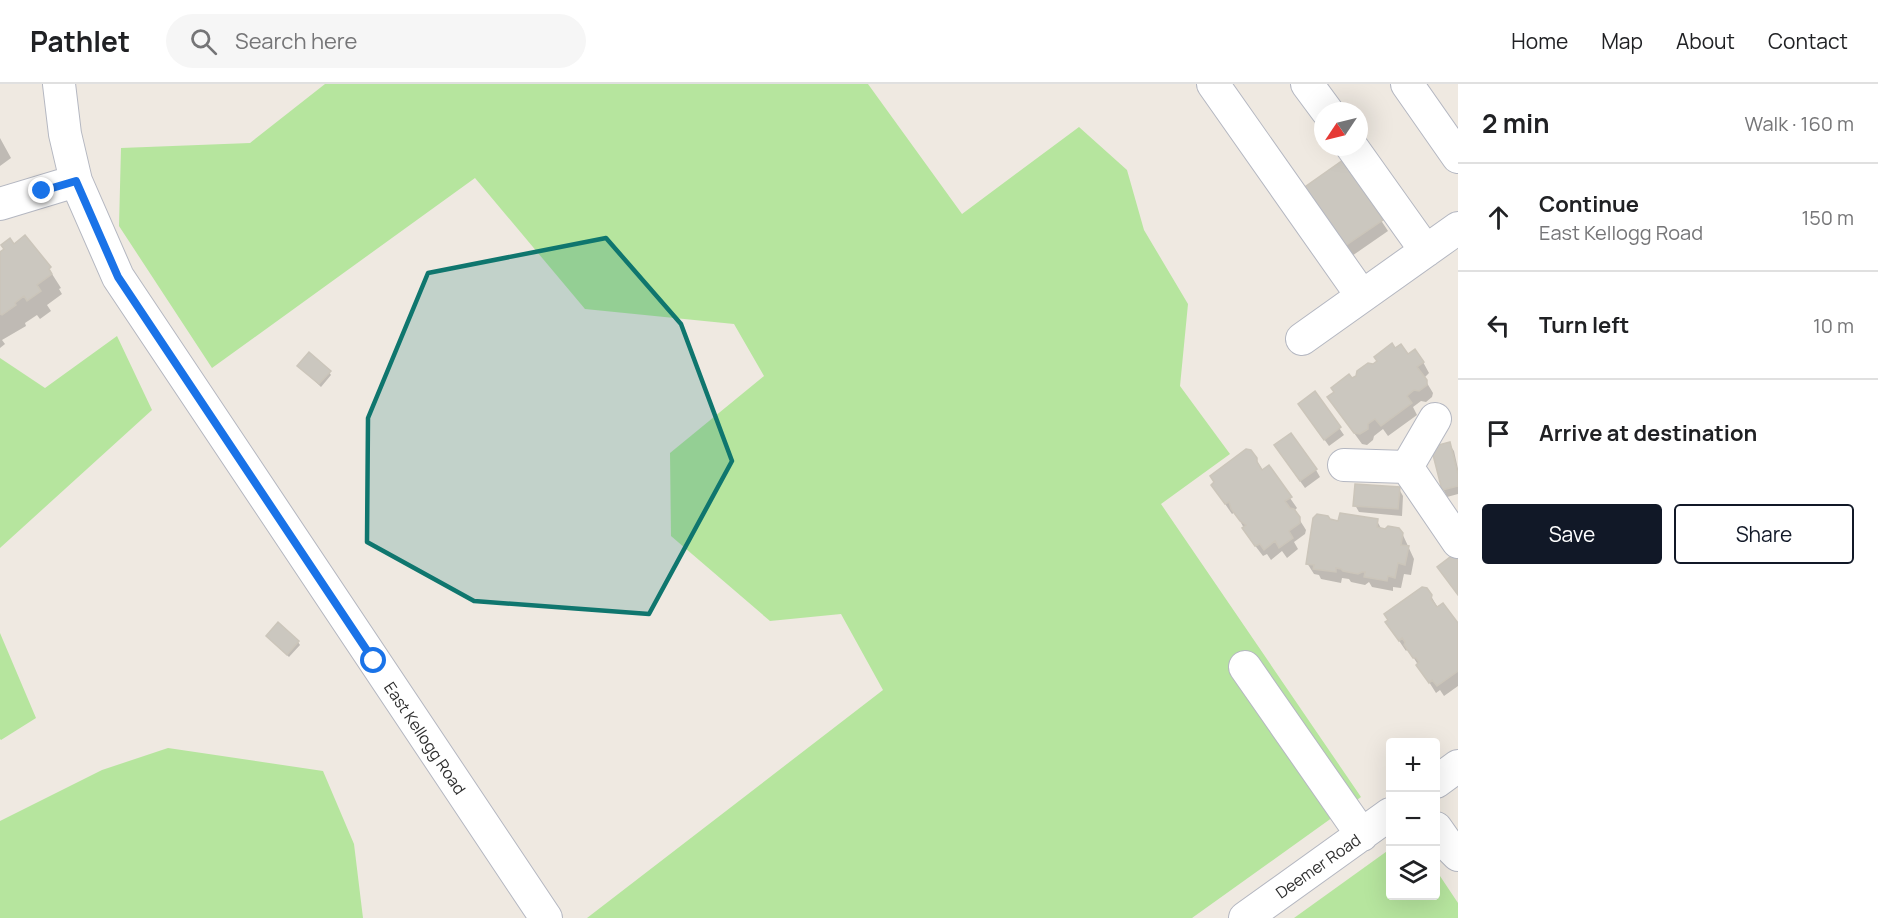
<!DOCTYPE html>
<meta charset="utf-8">
<style>
body{margin:0;font-family:Manrope,sans-serif;background:#f6f6f6;color:#202124}
.controls{position:absolute;right:18px;bottom:18px;display:grid;overflow:hidden;border-radius:6px;box-shadow:0 6px 24px #0002}
.controls button{width:54px;height:54px;display:grid;place-items:center;padding:0;border:0;border-bottom:2px solid #e0e0e0;background:#fff;color:#202124;font:30px sans-serif}
.compass{position:absolute;left:1314px;top:18px;width:54px;height:54px;border-radius:50%;background:#fff;box-shadow:0 6px 24px #0002;rotate:235deg}
.stop{position:absolute;width:18px;height:18px;margin:-14px;border:4px solid #1a73e8;border-radius:50%;background:#fff}
.stop.end{background:#1a73e8;border-color:#fff;box-shadow:0 2px 6px #0008}
.list{margin:0;padding:0;list-style:none}
h2{display:flex;justify-content:space-between;align-items:center;height:78px;margin:0;padding:0 24px;font-size:26px}
h2 small{font-size:20px;font-weight:400;color:#757577}
.list li{display:grid;grid-template-columns:39px 1fr auto;gap:18px;align-items:center;box-sizing:border-box;height:108px;padding:0 24px;border-top:2px solid #e0e0e0}
.list b{display:block;font-size:22px;white-space:nowrap}
.list p{margin:0;font-size:20px;white-space:nowrap;color:#757577}
.list em{font-size:20px;font-style:normal;color:#757577}
.actions{display:flex;gap:12px;padding:18px 24px}
.actions a{flex:1;padding:14px 0;border:2px solid #111827;border-radius:6px;text-align:center;font-size:21px;color:#111827}
.actions .main{background:#111827;color:#fff}
.icon{flex:none;width:33px;height:33px;fill:none;stroke:currentColor;stroke-width:2;stroke-linecap:round;stroke-linejoin:round}
.map{position:relative;flex:none;width:1458px;height:834px;overflow:hidden}
header{display:flex;align-items:center;gap:36px;box-sizing:border-box;height:84px;padding:0 30px;background:#fff;border-bottom:2px solid #e0e0e0}
header strong{font-size:28px}
nav{display:flex;gap:33px;margin-inline-start:auto;font-size:21px}
.search{width:420px;height:54px;background:#f6f6f6;display:flex;align-items:center;gap:15px;box-sizing:border-box;padding:0 21px;border-radius:33px;color:#757577;font-size:22px}
main{display:flex}
aside{flex:1;background:#fff}
.map>svg:first-child{display:block}
</style>
<header>
<strong>Pathlet</strong>
<div class="search"><svg class="icon" aria-label="search" viewBox="0 0 24 24"><circle cx="10" cy="10" r="6"/><path d="M15 15l6 6"/></svg>Search here</div>
<nav><a>Home</a><a>Map</a><a>About</a><a>Contact</a></nav>
</header>
<main>
<div class="map">
<svg width="1458" height="834" viewBox="0 0 1458 834">
<rect width="100%" height="100%" fill="#efe9e1"/>
<!-- green -->
<path fill="#b6e59e" d="M325,0H868L962,130L1079,43L1127,86L1144,146L1188,220L1180,302L1230,370L1161,420L1361,713L1192,834H587L883,606L841,530L770,537L671,452L670,369L764,292L734,240L585,225L475,94L212,284L119,142L121,64L250,59Z
M117,252L152,326L0,464V274L45,304Z
M0,549L36,634L1,656L0,655Z
M168,664L323,687L354,760L363,834H0V737L102,686Z
M1390,765V812H1436V786L1458,819V834H1294Z"/>
<!-- shadow -->
<path fill="#0003" d="M0,54L11,74L0,82Z
M1343,79L1388,147L1349,174L1310,116Z
M13,162L38,168L61,204L59,205L62,210L47,221L51,227L40,235L37,231L25,239L26,242L2,256L5,260L0,264V170Z
M1395,266L1423,278L1429,289L1424,294L1433,309L1432,313L1426,318L1421,317L1413,323L1417,331L1388,352L1383,345L1374,352L1373,356L1367,361L1362,360L1336,324L1352,296Z
M299,282L329,288L331,291L321,303Z
M1315,309L1344,351L1329,362L1304,327Z
M1449,360L1454,367L1458,385V410L1447,413L1443,405Z
M1280,369L1316,386L1320,393L1305,404Z
M1256,375L1263,387L1290,414L1297,424L1294,427L1306,446L1305,450L1294,458L1298,465L1287,474L1282,467L1271,476L1267,470L1263,472L1250,455L1235,428L1232,430L1212,401Z
M1399,405L1403,412L1402,432L1359,428L1355,421Z
M1329,436L1339,438L1377,437L1382,446L1402,449L1414,475L1411,491L1404,490L1401,504L1393,503V507L1372,503L1369,498L1365,501L1351,498L1349,495L1342,494L1341,499L1321,495L1319,491L1314,490L1307,479Z
M1431,512L1438,524L1458,541V602L1444,612L1440,606L1436,609L1408,565L1406,567L1387,539Z
M268,553L298,558L300,561L289,573Z"/>
<!-- building -->
<path fill="#cbc7bf" stroke="#cbc5ba" stroke-width="1.5" d="M1343,76L1383,136L1342,164L1302,105Z
M25,151L51,183L49,185L52,190L37,201L41,207L27,217L24,212L15,219L16,221L2,231L0,230V168L4,165L1,161L10,154L14,160Z
M1392,259L1395,264L1401,260L1408,270L1415,265L1424,278L1417,283L1427,296V301L1419,307L1414,306L1407,312L1412,319L1381,342L1375,335L1368,340V345L1360,350L1354,349L1327,313L1334,308L1331,304L1349,290L1352,294L1356,292L1357,287L1368,279L1373,280L1377,277L1374,273Z
M309,268L331,287L319,300L297,282Z
M1315,307L1341,343L1324,356L1298,320Z
M1291,349L1317,385L1300,397L1274,361Z
M1450,358L1458,390V402L1442,406L1431,363Z
M1246,365L1251,366L1257,374V378L1262,386L1269,381L1292,413L1285,417L1290,424L1294,425L1300,433V439L1289,447L1293,454L1279,464L1275,457L1264,466L1260,460L1255,462L1242,444L1246,441L1240,437L1231,425L1229,418L1225,420L1211,401L1214,398L1210,392Z
M1355,400L1400,403L1398,425L1353,422Z
M1340,429L1378,435L1377,443L1385,445L1388,442L1399,444L1403,449L1401,461L1409,462L1405,481L1398,479L1395,494L1388,492L1387,497L1364,493L1365,488H1362L1358,490L1343,487L1341,485L1336,484V488L1313,485L1314,481L1306,480L1313,434L1317,430L1328,432L1330,435L1338,437Z
M1454,470L1458,475V511L1437,483Z
M1422,503L1427,504L1432,511L1431,515L1437,523L1443,519L1458,539V587L1437,602L1432,596L1429,599L1416,581L1419,578L1416,574H1413L1404,561L1405,558L1402,554L1399,557L1385,538L1388,536L1384,530Z
M278,538L299,557L287,571L266,552Z"/>
<g fill="none" stroke-linecap="round" stroke-linejoin="round">
<defs>
<path id="minor" d="M59,0L65,50L76,97L118,193L546,834
M1213,0L1362,212
M1307,0L1327,27
M1407,0L1458,73
M1352,63L1426,167
M0,120L76,97
M1302,255L1458,144
M1344,381L1407,383L1458,458
M1407,383L1435,335
M1245,583L1362,751
M1436,698L1458,682
M1436,744L1448,761L1458,771
M1245,834L1390,730"/>
</defs>
<!-- minor casing -->
<use href="#minor" stroke="#b4b7c1" stroke-width="34"/>
<!-- minor -->
<use href="#minor" stroke="#fff" stroke-width="32"/>
</g>
<g fill="none" stroke-linecap="round" stroke-linejoin="round">
<!-- route -->
<path stroke="#1a73e8" stroke-width="8" d="M42,107L76,97L118,193L374,577"/>
</g>
<!-- marked area -->
<path fill="#0f766e" fill-opacity="0.2" stroke="#0f766e" stroke-width="4.5" stroke-linejoin="round" d="M606,154L681,240L732,377L649,530L474,517L367,458L368,334L428,189Z"/>
<g text-anchor="middle" dominant-baseline="central" stroke-width="6" stroke-linejoin="round" paint-order="stroke">
<!-- street labels -->
<g font-size="16" fill="#2e2e2e" stroke="#fff">
<text transform="translate(425 654) rotate(56)">East Kellogg Road</text>
<text transform="translate(1318 782) rotate(-35)">Deemer Road</text>
</g>
</g>
</svg>
<div class="controls">
<button>+</button>
<button>−</button>
<button><svg class="icon" aria-label="layers" viewBox="0 0 24 24"><path d="M12 4l9 5-9 5-9-5zM3 14l9 5 9-5"/></svg></button>
</div>
<svg class="compass" viewBox="-18 -18 36 36"><path d="M0-13l5 13h-10z" fill="#e53935"/><path d="M0 13l5-13h-10z" fill="#757577"/></svg>
<div class="stop" style="left:374px;top:577px"></div>
<div class="stop end" style="left:42px;top:107px"></div>
</div>
<aside>
<h2>2 min<small>Walk · 160 m</small></h2>
<ul class="list">
<li><svg class="icon" aria-label="ahead" viewBox="0 0 24 24"><path d="M12 20V5M6 11l6-6 6 6"/></svg><div><b>Continue</b><p>East Kellogg Road</p></div><em>150 m</em></li>
<li><svg class="icon" aria-label="left" viewBox="0 0 24 24"><path d="M17 20v-9H6M10 6l-5 5 5 5"/></svg><div><b>Turn left</b></div><em>10 m</em></li>
<li><svg class="icon" aria-label="arrive" viewBox="0 0 24 24"><path d="M6 21V4h12l-3 4 3 4H6"/></svg><div><b>Arrive at destination</b></div></li>
</ul>
<div class="actions"><a class="main">Save</a><a>Share</a></div>
</aside>
</main>
